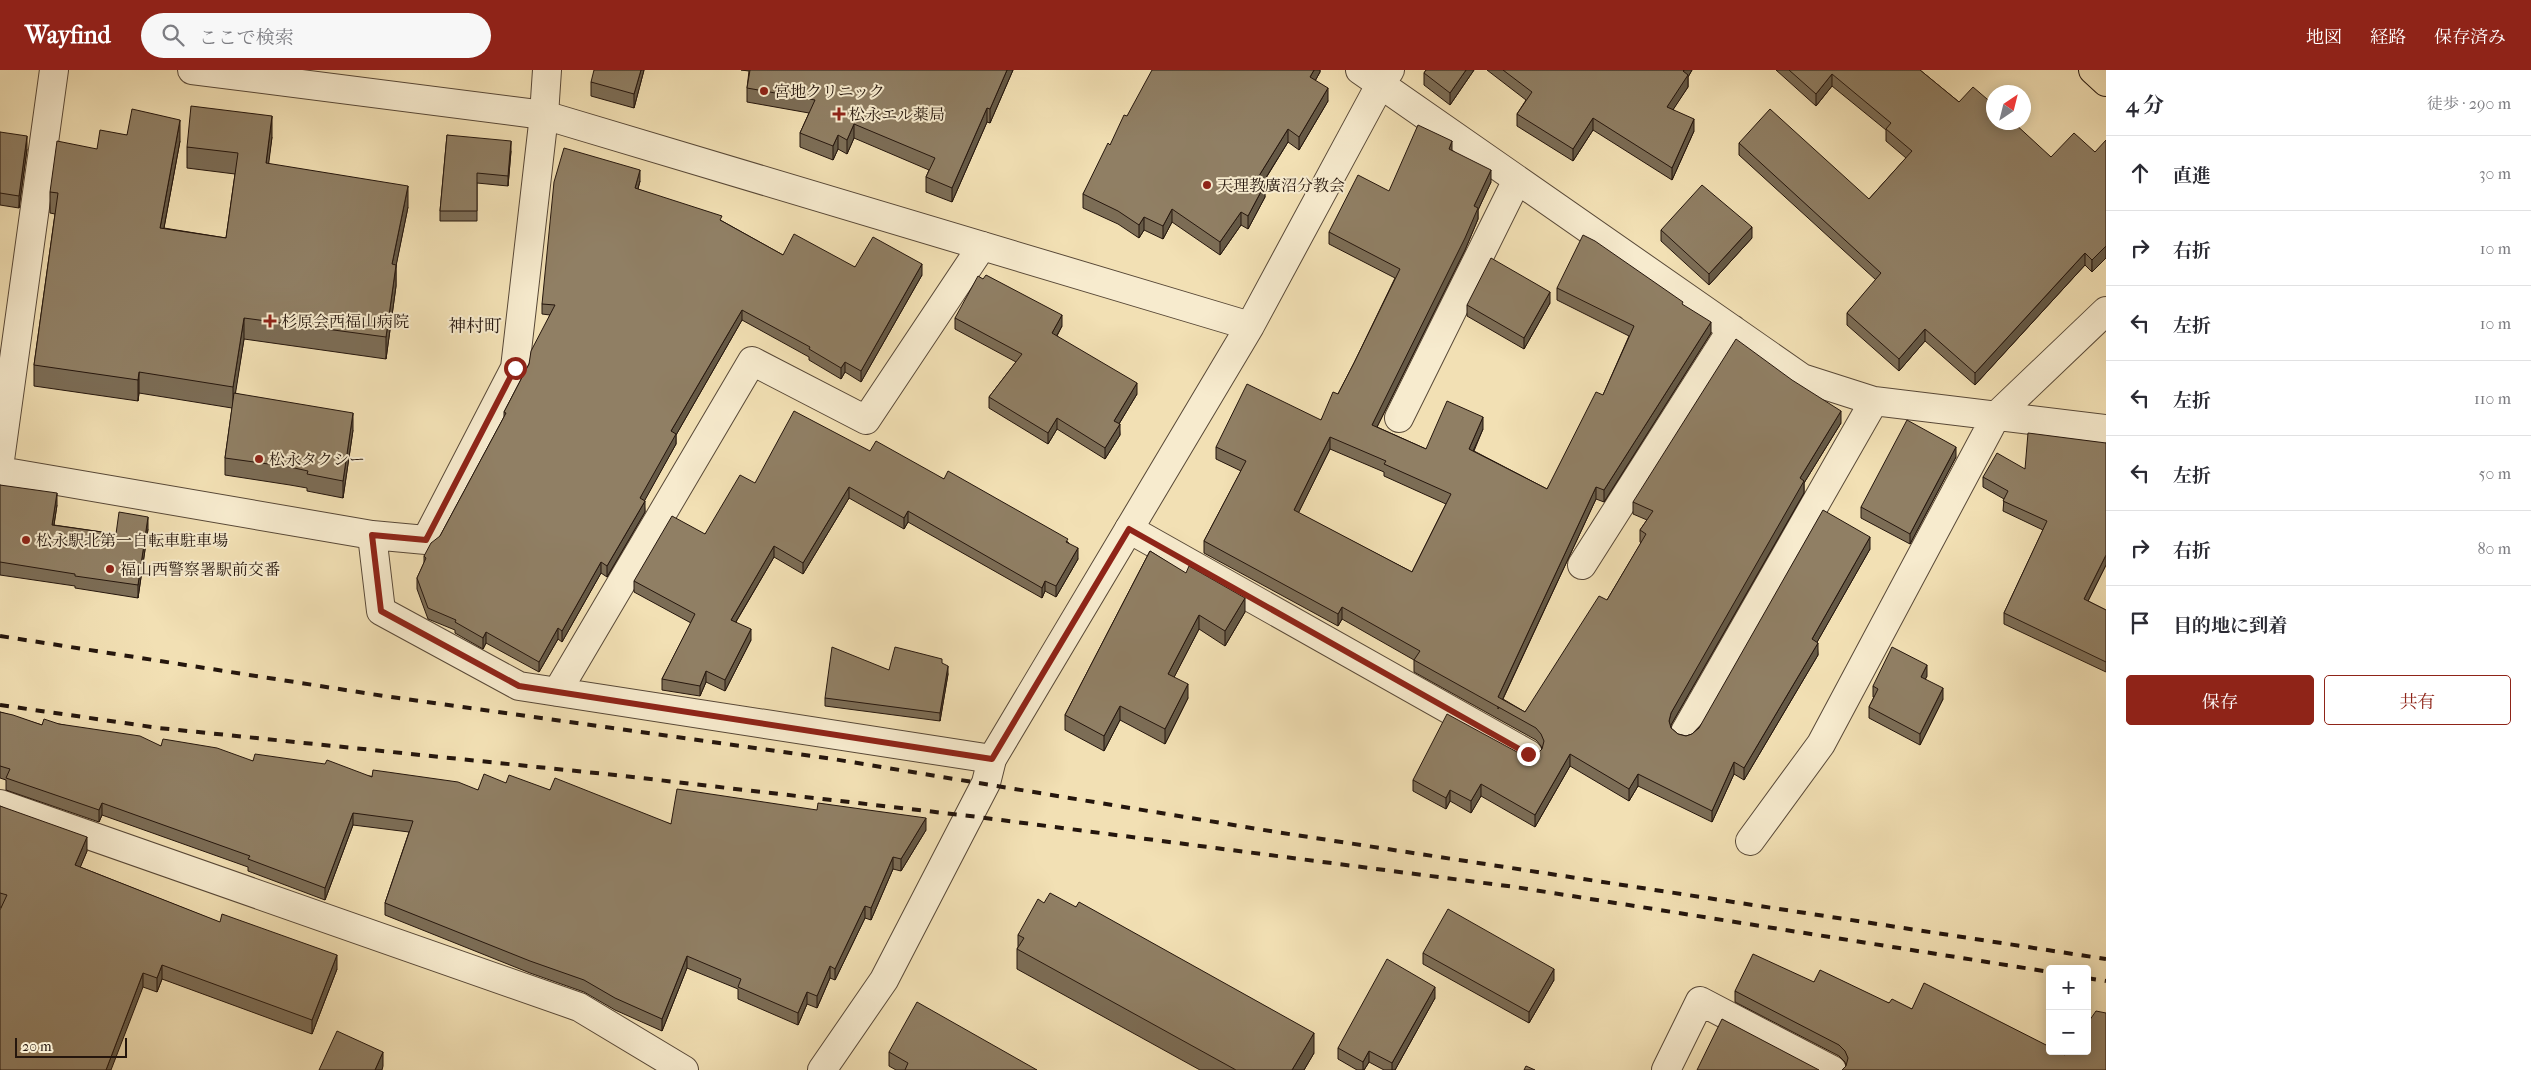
<!DOCTYPE html>
<html lang="ja">
<meta charset="utf-8">
<style>
body{margin:0;font-family:"IM FELL French Canon","Noto Serif JP",serif;background:#f7f7f7;color:#2b2b33}
.controls{position:absolute;right:15px;bottom:15px;display:grid;overflow:hidden;border-radius:5px;box-shadow:0 2px 12px #0003}
.controls button{width:45px;height:45px;display:grid;place-items:center;padding:0;border:0;border-bottom:1px solid #e1e1e2;background:#fff;color:#2b2b33;font:25px sans-serif}
.compass{position:absolute;left:1986px;top:15px;width:45px;height:45px;border-radius:50%;background:#fff;box-shadow:0 2px 12px #0003;rotate:35deg}
.scale{position:absolute;left:15px;bottom:12px;width:112px;box-sizing:border-box;padding-left:5px;border:2px solid #25160d;border-top:0;font-size:14px;line-height:18px;white-space:nowrap;color:#25160d;-webkit-text-stroke:4px #f7ebce;paint-order:stroke}
.stop{position:absolute;width:15px;height:15px;margin:-11px;border:4px solid #8f2418;border-radius:50%;background:#fff}
.stop.end{background:#8f2418;border-color:#fff;box-shadow:0 1px 5px #0008}
.list{margin:0;padding:0;list-style:none}
h2{display:flex;justify-content:space-between;align-items:center;height:65px;margin:0;padding:0 20px;font-size:21px}
h2 small{font-size:16px;font-weight:400;color:#7c7c81}
.list li{display:grid;grid-template-columns:32px 1fr auto;gap:15px;align-items:center;box-sizing:border-box;height:75px;padding:0 20px;border-top:1px solid #e1e1e2}
.list b{display:block;font-size:19px;white-space:nowrap}
.list em{font-size:16px;font-style:normal;color:#7c7c81}
.actions{display:flex;gap:10px;padding:15px 20px}
.actions a{flex:1;padding:11px 0;border:1px solid #8f2418;border-radius:5px;text-align:center;font-size:18px;color:#8f2418}
.actions .main{background:#8f2418;color:#fff}
.icon{flex:none;width:28px;height:28px;fill:none;stroke:currentColor;stroke-width:2;stroke-linecap:round;stroke-linejoin:round}
.map{position:relative;flex:none;width:2106px;height:1000px;overflow:hidden}
header{display:flex;align-items:center;gap:30px;box-sizing:border-box;height:70px;padding:0 25px;background:#8f2418;color:#fff}
header strong{font-size:24px}
nav{display:flex;gap:28px;margin-inline-start:auto;font-size:18px}
.search{width:350px;height:45px;background:#f7f7f7;display:flex;align-items:center;gap:12px;box-sizing:border-box;padding:0 18px;border-radius:28px;color:#7c7c81;font-size:19px}
main{display:flex}
aside{flex:1;background:#fff}
.map>svg:first-child{display:block}
</style>
<header>
<strong>Wayfind</strong>
<div class="search"><svg class="icon" aria-label="search" viewBox="0 0 24 24"><circle cx="10" cy="10" r="6"/><path d="M15 15l6 6"/></svg>ここで検索</div>
<nav><a>地図</a><a>経路</a><a>保存済み</a></nav>
</header>
<main>
<div class="map">
<svg width="2106" height="1000" viewBox="0 0 2106 1000">
<rect width="100%" height="100%" fill="#f2e0b4"/>
<filter id="stains"><feTurbulence type="fractalNoise" baseFrequency=".004" numOctaves="4"/><feColorMatrix values="0 0 0 0 .2 0 0 0 0 .09 0 0 0 0 .02 0 0 0 .5 -.17"/></filter>
<radialGradient id="worn" r=".72"><stop offset=".6" stop-color="#630" stop-opacity="0"/><stop offset="1" stop-color="#630" stop-opacity=".3"/></radialGradient>
<g fill="none" stroke-linecap="round" stroke-linejoin="round">
<defs>
<path id="minor" d="M1360,0L1802,308L1874,331L2106,359
M1399,348L1517,110
M0,390L54,0
M0,401L372,465L381,541L519,616L992,689
M1129,459L1528,684
M372,465L426,470L515,298L544,45L547,0
M1582,495L1732,259
M557,622L752,291L866,350L982,176
M1685,662L1874,331
M0,734L579,937L684,1000
M1750,771L1821,674L1996,346L2106,241
M1666,1000L1700,931L1832,1000"/>
<path id="tertiary" d="M192,0L544,45L1250,256
M822,1000L884,910L986,713L992,689L1250,256L1380,15L1390,0"/>
<path id="trunk" d="M2093,0L2106,12"/>
</defs>
<!-- minor casing -->
<use href="#minor" stroke="#584837" stroke-width="30"/>
<!-- tertiary casing -->
<use href="#tertiary" stroke="#584837" stroke-width="30"/>
<!-- trunk casing -->
<use href="#trunk" stroke="#25160d" stroke-width="30"/>
<!-- minor -->
<use href="#minor" stroke="#f7ebce" stroke-width="28"/>
<!-- tertiary -->
<use href="#tertiary" stroke="#f7ebce" stroke-width="28"/>
<!-- trunk -->
<use href="#trunk" stroke="#f2e0b4" stroke-width="28"/>
<!-- rail -->
<path stroke="#25160d" stroke-width="4" stroke-dasharray="9 9" stroke-linecap="butt" d="M0,566L384,626L833,689L1276,762L2106,889
M0,635L159,658L615,705L970,746L1515,817L2050,902
M2087,908L2106,911"/>
</g>
<!-- wall -->
<path fill="#7c6d56" stroke="#25160d" fill-rule="evenodd" d="M644,0L634,38L591,26V12Z
M741,0H1013L990,53L987,52L952,132L926,122V107L929,100L854,68L847,84L838,79L833,90L800,77V63L809,43L747,32V18L749,1Z
M1320,0V2L1315,11L1328,31L1299,80L1288,72L1263,113L1265,127L1248,159L1241,155L1220,185L1172,152L1163,169L1144,160L1139,168L1118,154L1083,138V124L1127,46Z
M1426,0H1474L1450,35L1424,15V3Z
M1487,0H1692L1688,7V17L1673,39L1694,61L1672,110L1593,60L1573,91L1517,56V44L1526,30Z
M1776,0H1920L1959,32L2051,87L2095,82L2092,202L2085,195L1975,315L1925,271L1899,301L1847,255V243L1876,210L1739,85V73L1869,129L1906,88L1886,71V60L1832,16L1816,36Z
M0,62L27,79L19,138L0,135Z
M127,65L180,71L164,158L226,168L235,104L187,98V77L272,67L268,94L408,137L396,195V216L386,289L244,269L235,323L353,360L343,428L307,421V418L290,415L225,405V388L232,338L139,323L138,331L34,316V295L55,144L50,143V122L97,79Z
M447,65L511,81L508,116L477,113V151H440V141Z
M1452,80L1491,112L1478,140V149L1465,180L1377,357L1426,379L1483,359L1474,381L1547,419L1603,325L1629,266L1557,230V218L1683,235L1711,263L1604,432L1596,429L1503,629L1525,642L1607,530L1641,473L1640,472V460L1647,450L1633,444V432L1841,353L1804,413V423L1671,655V658L1678,664L1686,666L1692,664L1870,479L1817,572L1818,585L1744,710L1734,704L1712,752L1638,716L1629,731L1570,696L1535,757L1481,726L1471,743L1450,731L1446,739L1413,721V710L1528,688L1536,685L1542,679L1541,676L1536,670L1414,602V590L1342,549L1338,556L1204,483V471L1241,401L1216,389V377L1321,350L1338,324L1354,293L1395,208L1329,174V162ZM1330,379L1384,402V406L1446,434L1412,502L1298,443Z
M640,111L638,119L722,151L783,185L855,197L922,205L861,312L845,302L841,309L809,290V287L742,250L676,365V374L644,431L645,442L607,507L601,503L562,572L558,569L539,602L486,573L483,579L455,563V560L428,549L417,519V508L424,493V486L440,466L504,347V342L529,294L550,245L542,244V234Z
M1661,160L1752,168L1709,215L1661,171Z
M1550,233L1524,279L1467,246V235Z
M955,248L1062,256L1057,266L1137,324L1119,354L1120,365L1105,389L1057,359L1048,374L989,338V327L1016,292L955,259Z
M2106,373V495L2088,531L2106,540V602L2004,554V543L2043,460L2003,441L2004,429L1983,417V407L2025,399Z
M870,381L944,409L1068,472L1078,489L1056,527L1045,521L1042,528L908,452L904,459L849,428L803,504L774,487L736,552L751,570L725,621L706,612L700,626L662,620V609L691,553L634,522V511L705,464L755,413Z
M1956,387L1910,474L1861,448V437Z
M0,415L57,435L54,455L116,464L148,459L138,528L75,518V516L0,505Z
M1150,481L1245,542L1225,576L1199,559L1174,607L1188,628L1165,674L1120,650L1104,681L1065,660V645Z
M942,593L948,604L940,651L825,636V628L889,600Z
M1927,606L1925,609L1943,629L1920,675L1869,648V637L1874,627H1873V616Z
M0,642L42,655L59,654L161,676L253,691L478,720L506,713L550,720L671,754L926,760L901,801L893,799L871,850L865,848L835,910L830,908L817,938L807,934L798,955L738,929V919L687,898L662,961L615,940L584,922L530,903L385,845V833L409,762L353,755L325,830L248,801V797L102,745L99,752L6,720V710L0,708Z
M0,736L87,781L80,797L337,899L312,964L162,909L157,922L143,917L0,837Z
M1044,833L1076,837L1314,983L1304,1000H1200L1017,899V879L1018,877V865Z
M1423,883L1554,910L1529,953L1423,894Z
M1814,912L1889,933L1912,939L2065,985L2106,1000L1846,996L1845,992L1839,986L1735,932V921Z
M1435,928L1395,1000H1384L1369,992L1364,1000H1357L1338,989V978Z
M889,982L1037,1000H896L889,996Z"/>
<!-- shaded-wall -->
<path fill="#655946" stroke="#25160d" d="M641,0H644L634,38V24Z
M1007,0H1013L990,53V39Z
M1314,0H1320V2L1310,20V7Z
M1466,0H1474L1450,35V23Z
M1684,0H1692L1688,7V17L1667,49V37Z
M1832,4V16L1816,36V24Z
M1328,18V31L1299,80V67Z
M987,38V52L952,132V118Z
M272,46V67L266,115V93Z
M1593,48V60L1573,91V79Z
M1694,49V61L1672,110V98Z
M180,50V71L160,179V158Z
M854,54V68L847,84V70Z
M1288,59V72L1257,122V109Z
M838,65V79L833,90V76Z
M27,66V79L19,138V126Z
M511,71V81L508,116V106Z
M1452,71V83L1449,79Z
M640,100V111L635,129V118Z
M1491,100V112L1478,140V149L1465,180L1372,367V355L1474,136Z
M1265,114V127L1248,159V146Z
M408,116V137L392,216V194Z
M1172,139V152L1163,169V156Z
M1241,142V155L1220,185V172Z
M1144,147V160L1139,168V155Z
M1752,157V168L1709,215V204Z
M2106,176V188L2092,202V190Z
M2085,183V195L1975,315V303Z
M922,194V205L861,312V301Z
M396,195V216L386,289V267Z
M1550,222V233L1524,279V268Z
M742,240V250L676,365V374L640,439V428L671,361Z
M1062,245V256L1052,274V263Z
M244,248V269L233,339V317Z
M1711,252V263L1604,432V420Z
M1925,259V271L1899,301V289Z
M845,292V302L841,309V298Z
M139,302V323L138,331V310Z
M1137,313V324L1114,362V351Z
M1841,341V353L1804,413V423L1671,655L1669,663V651L1671,643L1800,408Z
M353,343V360L343,428V411Z
M1483,347V359L1469,390V379Z
M1057,348V359L1048,374V363Z
M1120,354V365L1105,389V378Z
M1330,367V379L1294,452V440Z
M1956,377V387L1910,474V464Z
M849,417V428L803,504V493Z
M1596,417V429L1498,639V627Z
M57,423V435L52,467V455Z
M645,431V442L607,507V496Z
M908,441V452L904,459V448Z
M148,447V459L138,528V515Z
M1870,467V479L1812,581V569Z
M774,476V487L731,560V550Z
M1078,478V489L1056,527V516Z
M2106,485V495L2084,539V529Z
M601,492V503L562,572V561Z
M1045,511V521L1042,528V518Z
M1245,528V542L1225,576V561Z
M1342,537V549L1338,556V544Z
M1199,545V559L1168,619V604Z
M558,558V569L539,602V592Z
M751,559V570L725,621V610Z
M486,562V573L483,579V568Z
M1818,573V585L1744,710V698Z
M1927,595V606L1921,618V607Z
M948,596V604L940,651V643Z
M706,601V612L700,626V616Z
M1188,614V628L1165,674V659Z
M1943,618V629L1920,675V664Z
M1120,636V650L1104,681V666Z
M1570,684V696L1535,757V745Z
M1734,692V704L1712,752V741Z
M1638,704V716L1629,731V719Z
M1481,714V726L1471,743V731Z
M1450,720V731L1446,739V728Z
M102,733V745L99,752V740Z
M353,743V755L325,830V818Z
M926,748V760L901,801V789Z
M87,767V781L75,810V795Z
M893,787V799L871,850V838Z
M865,836V848L835,910V899Z
M337,885V899L312,964V950Z
M687,886V898L662,961V949Z
M162,895V909L157,922V908Z
M830,896V908L817,938V926Z
M1554,899V910L1529,953V942Z
M143,903V917L111,1000H106Z
M1435,917V928L1395,1000H1392V993Z
M807,922V934L798,955V943Z
M1314,963V983L1304,1000H1292Z
M1369,981V992L1364,1000H1363V992Z
M383,982V996L382,1000H375Z"/>
<!-- building -->
<path fill="#907f64" stroke="#25160d" fill-rule="evenodd" d="M594,0H641L634,24L591,12Z
M750,0H1007L990,39L987,38L952,118L926,107L935,88L854,54L847,70L838,65L833,76L800,63L815,30L747,18Z
M1152,0H1314L1310,7L1328,18L1299,67L1288,59L1257,109L1265,114L1248,146L1241,142L1220,172L1172,139L1163,156L1144,147L1139,155L1118,141L1083,124L1108,73L1110,75L1124,45L1127,46Z
M1426,0H1466L1450,23L1424,3Z
M1503,0H1684L1683,1L1688,5L1667,37L1694,49L1672,98L1593,48L1573,79L1517,44L1532,22Z
M1789,0H1920L1959,32L1973,17L1994,35V52H2013L2051,87L2074,63L2095,82L2106,70V176L2092,190L2085,183L1975,303L1925,259L1899,289L1847,243L1881,203L1739,73L1770,39L1869,129L1912,81L1886,59L1891,53L1832,4L1816,24Z
M191,36L272,46L266,93L408,116L392,194L396,195L386,267L244,248L233,317L139,302L138,310L34,295L58,123L50,122L57,71L97,79L100,60L127,65L132,39L180,50L160,158L226,168L238,83L187,77Z
M1418,55L1452,71L1449,79L1491,100L1474,136L1478,138L1465,168L1372,355L1426,379L1447,331L1483,347L1469,379L1547,419L1596,322L1603,325L1634,256L1557,218L1583,165L1595,171L1683,232L1682,234L1711,252L1604,420L1596,417L1498,627L1525,642L1599,526L1607,530L1646,464L1640,460L1653,441L1633,432L1736,269L1792,310L1841,341L1800,408L1804,411L1671,643L1669,651L1671,658L1678,664L1686,666L1692,664L1699,658L1823,440L1870,467L1812,569L1818,573L1744,698L1734,692L1712,741L1638,704L1629,719L1570,684L1535,745L1481,714L1471,731L1450,720L1446,728L1413,710L1447,644L1528,688L1536,685L1542,679L1544,671L1541,664L1536,658L1414,590L1420,581L1342,537L1338,544L1204,471L1246,391L1216,377L1247,314L1321,350L1333,322L1338,324L1354,293L1400,199L1329,162L1358,105L1389,121ZM1330,367L1386,391L1384,394L1451,424L1412,502L1294,440Z
M0,62L27,66L19,126L0,123Z
M447,65L511,71L508,106L477,103V141H440Z
M564,78L640,100L635,118L722,146L720,150L783,185L794,164L855,197L873,167L922,194L861,301L845,292L841,298L809,279L810,277L742,240L671,361L676,364L640,428L645,431L607,496L601,492L562,561L558,558L539,592L486,562L483,568L455,552L456,550L428,538L417,508L426,488L424,486L431,473L440,466L506,343L504,342L529,294L531,281L555,235L542,234L554,112Z
M1702,115L1752,157L1709,204L1661,160Z
M1491,188L1550,222L1524,268L1467,235Z
M986,205L1062,245L1052,263L1137,313L1114,351L1120,354L1105,378L1057,348L1048,363L989,327L1022,284L955,248L978,206L983,209Z
M234,323L353,343L343,411L307,404L308,401L290,397L225,388Z
M794,341L870,381L876,371L944,409L948,401L1068,469L1066,472L1078,478L1056,516L1045,511L1042,518L908,441L904,448L849,417L803,493L774,476L731,550L751,559L725,610L706,601L700,616L662,609L695,544L634,511L672,446L705,464L740,405L755,413Z
M1907,350L1956,377L1910,464L1861,437Z
M2028,363L2106,373V485L2084,529L2106,540V592L2004,543L2047,451L2003,431L2008,421L1983,407L1997,383L2025,399Z
M0,415L57,423L52,455L116,464L119,442L148,447L138,515L75,506V504L0,492Z
M1150,481L1186,503L1189,496L1245,528L1225,561L1199,545L1168,604L1188,614L1165,659L1120,636L1104,666L1065,645Z
M832,577L889,600L895,577L942,589V593L948,596L940,643L825,628Z
M1892,577L1927,595L1921,607L1943,618L1920,664L1869,637L1878,619L1873,616Z
M0,642L13,645L42,655L44,649L59,654L140,666L161,676L163,669L217,678L253,691L255,684L325,694L327,690L372,707L373,700L458,712L478,720L484,704L506,713L509,705L550,720L555,708L671,754L677,719L817,740L818,733L926,748L901,789L893,787L871,838L865,836L835,899L830,896L817,926L807,922L798,943L738,917L741,909L687,886L662,949L615,928L584,910L530,891L385,833L413,751L353,743L325,818L248,789L250,786L102,733L99,740L6,708L10,699L0,696Z
M0,736L87,767L75,795L220,852L222,844L337,885L312,950L162,895L157,908L143,903L106,1000H0V840L7,825L0,823Z
M1050,823L1076,837L1079,832L1314,963L1292,1000H1236L1017,879L1024,868L1018,865L1038,829L1044,833Z
M1448,839L1554,899L1529,942L1423,883Z
M1753,884L1814,912L1820,900L1889,933L1892,929L1912,939L1924,913L2050,977V981H2057L2065,985L2068,981H2087V954L2096,941L2106,943V1000H1842L1846,996L1848,988L1845,981L1839,975L1735,921Z
M1387,889L1435,917L1392,993L1369,981L1363,992L1338,978Z
M917,932L1037,1000H905L908,993L889,982Z
M1722,949L1819,1000H1697Z
M337,961L383,982L375,1000H319Z
M1526,996L1535,1000H1524Z"/>
<g fill="none" stroke-linecap="round" stroke-linejoin="round">
<!-- route -->
<path stroke="#8f2418" stroke-width="6" d="M515,298L426,470L372,465L381,541L519,616L992,689L1129,459L1528,684"/>
</g>
<!-- markers -->
<g fill="#8f2418" stroke="#f7ebce" stroke-width="2">
<circle cx="764" cy="21" r="5"/>
<path d="M836.5 36.5h5v5h5v5h-5v5h-5v-5h-5v-5h5z"/>
<circle cx="1207" cy="115" r="5"/>
<path d="M267.5 243.5h5v5h5v5h-5v5h-5v-5h-5v-5h5z"/>
<circle cx="259" cy="389" r="5"/>
<circle cx="26" cy="470" r="5"/>
<circle cx="110" cy="499" r="5"/>
</g>
<g text-anchor="middle" dominant-baseline="central" stroke-width="4" stroke-linejoin="round" paint-order="stroke">
<!-- poi labels -->
<g font-size="16" fill="#25160d" stroke="#f7ebce" text-anchor="start">
<text x="774" y="21">宮地クリニック</text>
<text x="849" y="44">松永エル薬局</text>
<text x="1217" y="115">天理教廣沼分教会</text>
<text x="281" y="251">杉原会西福山病院</text>
<text x="269" y="389">松永タクシー</text>
<text x="36" y="470">松永駅北第一自転車駐車場</text>
<text x="120" y="499">福山西警察署駅前交番</text>
</g>
<!-- neighbourhood labels -->
<g font-size="18" fill="#25160d" stroke="#f7ebce">
<text x="475" y="256">神村町</text>
</g>
</g>
<rect width="100%" height="100%" filter="url(#stains)"/>
<rect width="100%" height="100%" fill="url(#worn)"/>
</svg>
<div class="controls">
<button>+</button>
<button>−</button>
</div>
<svg class="compass" viewBox="-18 -18 36 36"><path d="M0-13l5 13h-10z" fill="#e53935"/><path d="M0 13l5-13h-10z" fill="#7c7c81"/></svg>
<div class="scale">20 m</div>
<div class="stop" style="left:515px;top:298px"></div>
<div class="stop end" style="left:1528px;top:684px"></div>
</div>
<aside>
<h2>4 分<small>徒歩 · 290 m</small></h2>
<ul class="list">
<li><svg class="icon" aria-label="ahead" viewBox="0 0 24 24"><path d="M12 20V5M6 11l6-6 6 6"/></svg><div><b>直進</b></div><em>30 m</em></li>
<li><svg class="icon" aria-label="right" viewBox="0 0 24 24"><path d="M7 20v-9h11M14 6l5 5-5 5"/></svg><div><b>右折</b></div><em>10 m</em></li>
<li><svg class="icon" aria-label="left" viewBox="0 0 24 24"><path d="M17 20v-9H6M10 6l-5 5 5 5"/></svg><div><b>左折</b></div><em>10 m</em></li>
<li><svg class="icon" aria-label="left" viewBox="0 0 24 24"><path d="M17 20v-9H6M10 6l-5 5 5 5"/></svg><div><b>左折</b></div><em>110 m</em></li>
<li><svg class="icon" aria-label="left" viewBox="0 0 24 24"><path d="M17 20v-9H6M10 6l-5 5 5 5"/></svg><div><b>左折</b></div><em>50 m</em></li>
<li><svg class="icon" aria-label="right" viewBox="0 0 24 24"><path d="M7 20v-9h11M14 6l5 5-5 5"/></svg><div><b>右折</b></div><em>80 m</em></li>
<li><svg class="icon" aria-label="arrive" viewBox="0 0 24 24"><path d="M6 21V4h12l-3 4 3 4H6"/></svg><div><b>目的地に到着</b></div></li>
</ul>
<div class="actions"><a class="main">保存</a><a>共有</a></div>
</aside>
</main>
